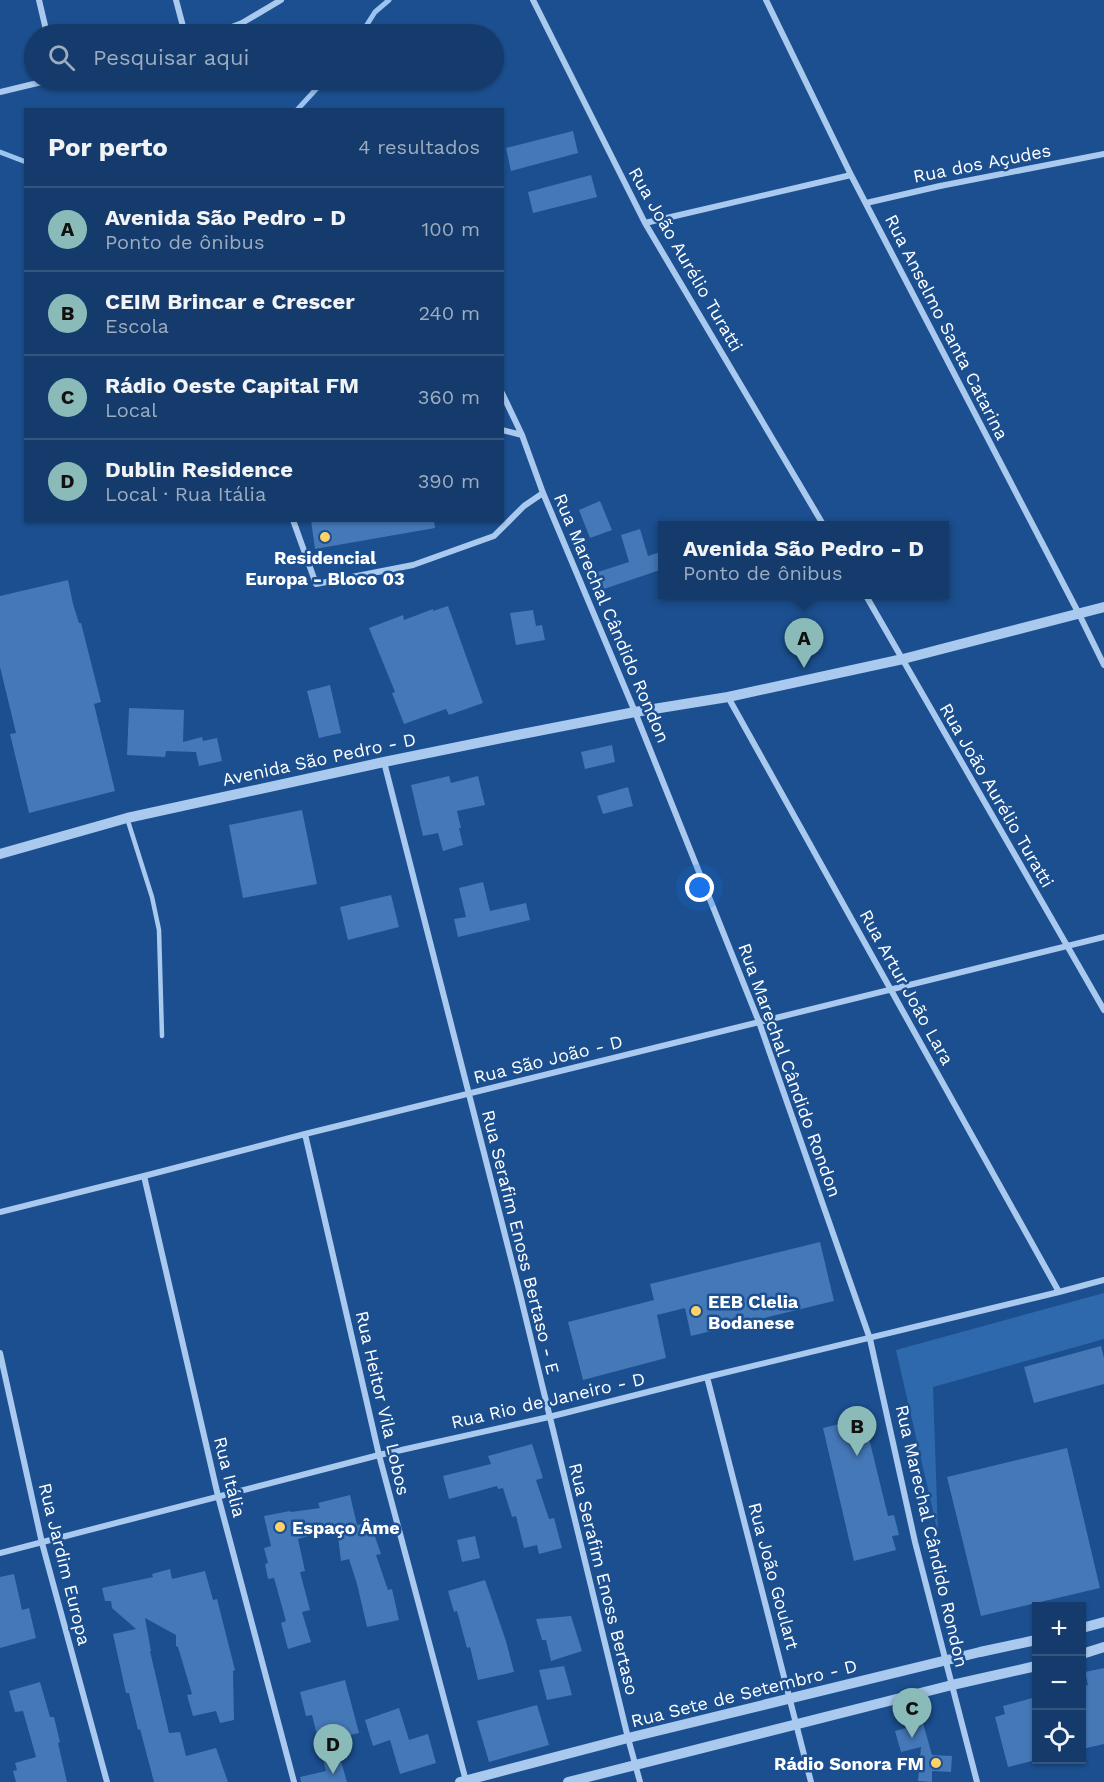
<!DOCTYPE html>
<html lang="pt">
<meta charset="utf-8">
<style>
body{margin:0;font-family:"Work Sans",sans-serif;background:#1d4271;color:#f1f3f6}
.controls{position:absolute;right:18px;bottom:18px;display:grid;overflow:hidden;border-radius:0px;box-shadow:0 2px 4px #0004}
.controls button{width:54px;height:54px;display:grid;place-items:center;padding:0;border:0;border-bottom:2px solid #33557e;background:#143b6b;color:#f1f3f6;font:30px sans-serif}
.you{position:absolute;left:700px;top:888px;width:21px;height:21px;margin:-15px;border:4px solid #fff;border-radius:50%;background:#1a73e8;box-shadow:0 0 0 9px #1a73e833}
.badge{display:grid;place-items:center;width:39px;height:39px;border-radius:50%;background:#8bbbb9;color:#111;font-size:20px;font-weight:700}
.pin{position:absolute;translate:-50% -50px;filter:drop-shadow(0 2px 3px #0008)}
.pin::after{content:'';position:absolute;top:32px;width:21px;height:18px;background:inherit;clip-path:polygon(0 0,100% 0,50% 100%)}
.popup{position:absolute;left:658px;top:521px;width:291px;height:78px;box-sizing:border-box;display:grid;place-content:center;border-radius:0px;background:#143b6b;filter:drop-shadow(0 2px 4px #0005);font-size:20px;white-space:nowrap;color:#9dadc1}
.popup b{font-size:22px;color:#f1f3f6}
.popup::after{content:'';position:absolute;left:50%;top:100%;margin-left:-12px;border:12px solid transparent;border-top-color:#143b6b}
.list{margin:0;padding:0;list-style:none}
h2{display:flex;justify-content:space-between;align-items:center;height:78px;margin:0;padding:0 24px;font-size:26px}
h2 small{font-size:20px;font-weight:400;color:#9dadc1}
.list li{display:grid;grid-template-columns:39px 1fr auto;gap:18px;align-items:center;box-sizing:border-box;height:84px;padding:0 24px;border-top:2px solid #33557e}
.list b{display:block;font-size:22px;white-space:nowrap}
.list p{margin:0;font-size:20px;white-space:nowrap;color:#9dadc1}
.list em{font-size:20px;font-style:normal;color:#9dadc1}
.icon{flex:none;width:33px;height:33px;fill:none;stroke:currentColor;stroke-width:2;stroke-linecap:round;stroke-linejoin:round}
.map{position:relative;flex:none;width:1104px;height:1782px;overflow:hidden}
.search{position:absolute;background:#143b6b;box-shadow:0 2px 4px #0004;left:24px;top:24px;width:480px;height:66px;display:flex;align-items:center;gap:15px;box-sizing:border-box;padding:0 21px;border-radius:33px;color:#9dadc1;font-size:22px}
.panel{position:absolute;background:#143b6b;box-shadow:0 2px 4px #0004;left:24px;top:108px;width:480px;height:414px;border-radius:0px}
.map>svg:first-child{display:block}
</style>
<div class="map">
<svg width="1104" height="1782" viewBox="0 0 1104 1782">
<rect width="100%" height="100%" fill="#1b4f8f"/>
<!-- green -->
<path fill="#2e69ad" d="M1104,1293V1339L933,1387L938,1533L896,1350Z"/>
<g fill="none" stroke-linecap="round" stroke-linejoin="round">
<!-- stream -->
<path stroke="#9cc4f0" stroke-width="5" d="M361,34L375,12L389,0
M297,110L318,87L329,80
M0,152L26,162"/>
</g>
<!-- building -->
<path fill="#4478b7" d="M573,131L578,153L511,171L506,148Z
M591,175L597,197L533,213L528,192Z
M600,501L612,530L590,538L579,510Z
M311,520H434L435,528L315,549Z
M640,529L648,556L663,551V569L604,589L598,572L629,562L621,535Z
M68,580L73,604L79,623H81L101,702L94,704L115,791L29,813L10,734L16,733L0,667V596Z
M448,606L483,703L449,715L446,709L404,724L392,693L395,692L369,628L403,615L404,620L433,609V611Z
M533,610L536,626L542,625L545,640L516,645L510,613Z
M330,685L341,733L319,738L307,691Z
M129,708L184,710L183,742L202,737L203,741L217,738L222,761L199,766L196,752L166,751L165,757L127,755Z
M612,745L615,762L585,769L581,752Z
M449,776L451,783L478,776L485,805L457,811L461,828H459L463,845L443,851L438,833L423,836L411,785Z
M628,787L633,806L603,814L597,796Z
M302,810L317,884L243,898L229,825Z
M483,882L490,911L526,903L530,920L458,937L454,919L466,917L459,888Z
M391,895L399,927L348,940L340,907Z
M820,1242L834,1301L691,1336L685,1308L657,1315L666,1358L583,1380L568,1322L654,1300L650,1284Z
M1101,1346L1104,1358V1384L1034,1403L1024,1367Z
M864,1418L888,1516L894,1515L899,1535L892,1536L896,1550L854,1561L823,1428Z
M532,1444L543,1478L536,1480L549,1519L554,1518L562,1548L539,1554L537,1545L524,1548L516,1516L512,1517L503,1488L498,1489L497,1486L449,1499L443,1476L491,1464L488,1456Z
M1067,1448L1100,1588L981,1616L947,1477Z
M350,1495L357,1525L370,1522L381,1554L376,1555L388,1590L392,1589L399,1620L367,1627L357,1584L349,1559L341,1561L337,1528L298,1539L305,1571L300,1572L310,1610L302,1612L311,1642L288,1649L281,1623L286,1621L274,1578L268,1579L265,1564L268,1563L264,1548L271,1546L264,1516L290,1511L291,1512L320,1508L318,1503Z
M475,1536L480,1558L462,1562L457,1540Z
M170,1569L172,1579L205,1571L213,1600L217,1599L235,1670L233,1671L234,1720L220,1723L216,1711L193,1716L187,1695L192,1694L178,1647L176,1646V1635L145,1618L151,1651H150L169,1733L180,1732L186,1756L216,1748L228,1782H154L140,1729L138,1730L129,1693H126L113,1634L136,1629L112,1608L111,1601H105L102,1588L153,1577L152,1574Z
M14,1574L22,1610L29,1608L36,1638L0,1648V1577Z
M485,1580L506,1641L514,1672L478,1680L470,1647L467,1648L457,1611L454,1612L448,1591Z
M571,1616L582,1651L551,1661L546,1640H542L536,1619Z
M564,1666L572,1695L547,1700L539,1670Z
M1104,1668V1744L1082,1749V1686L1088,1685L1085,1672Z
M345,1680L359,1733L342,1737L345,1750L338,1751L347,1782H301L300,1777L326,1771L312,1715L306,1716L300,1692Z
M40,1682L50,1717H54L60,1742L58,1743L67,1782H16L13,1771L17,1770L15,1763L36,1757L23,1711L15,1712L9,1691Z
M1036,1697V1760L1008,1767L995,1717L1005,1714L1003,1706Z
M537,1705L549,1745L489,1762L477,1721Z
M399,1708L409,1740L428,1734L436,1763L400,1774L390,1740L373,1746L365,1720Z
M923,1723L932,1755L952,1756L951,1772L932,1771V1782L918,1781L921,1747L901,1752L895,1731Z"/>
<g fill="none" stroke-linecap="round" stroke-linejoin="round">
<!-- service -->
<path stroke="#a9c9ee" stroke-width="4.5" d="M127,818L152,897L159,930L162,1036"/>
<!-- minor -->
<path stroke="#a9c9ee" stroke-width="6" d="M39,0L47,34
M176,0L185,34
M533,0L645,223L824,526
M766,0L851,175L1079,614L1104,665
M214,34L242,23L281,0
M0,92L50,80
M866,203L940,186L1104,154
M645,223L851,175
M502,393L522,435L543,493L635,712L759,1022L870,1339L915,1542L977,1782
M502,430L522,435
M293,520L316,584L413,565L494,536L524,506L543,493
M865,594L1104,1010
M728,697L1059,1292
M384,762L518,1286L628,1738L640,1782
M305,1134L379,1455L466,1781
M144,1176L218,1496L294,1782
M0,1212L144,1176L305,1134L1104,937
M0,1353L42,1543L107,1782
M707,1377L811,1782
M0,1553L379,1455L549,1417L707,1377L1059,1292L1104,1280"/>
<!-- tertiary -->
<path stroke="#a9c9ee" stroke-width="10" d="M0,854L127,818L384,762L512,736L635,712L728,697L903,659L1104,607
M1082,1628L1104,1622
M1082,1654L1104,1647
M460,1782L628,1738L980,1652L1036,1640
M568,1782L952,1685L1036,1666"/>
</g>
<!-- markers -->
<g fill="#ffd166" stroke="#1b4f8f" stroke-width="2">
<circle cx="325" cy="537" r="6"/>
<circle cx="696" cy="1311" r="6"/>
<circle cx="280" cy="1527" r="6"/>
<circle cx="936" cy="1763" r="6"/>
</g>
<g text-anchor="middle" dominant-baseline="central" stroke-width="5" stroke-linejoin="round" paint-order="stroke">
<!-- street labels -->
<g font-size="18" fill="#fff" stroke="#1b4f8f">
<text transform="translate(982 163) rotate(-11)">Rua dos Açudes</text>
<text transform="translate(686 259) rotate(60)">Rua João Aurélio Turatti</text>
<text transform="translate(947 327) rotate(63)">Rua Anselmo Santa Catarina</text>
<text transform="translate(612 618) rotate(67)">Rua Marechal Cândido Rondon</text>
<text transform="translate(319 759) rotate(-12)">Avenida São Pedro - D</text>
<text transform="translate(997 795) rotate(60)">Rua João Aurélio Turatti</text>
<text transform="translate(907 987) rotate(61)">Rua Artur João Lara</text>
<text transform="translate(548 1059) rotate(-14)">Rua São João - D</text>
<text transform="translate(790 1070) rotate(70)">Rua Marechal Cândido Rondon</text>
<text transform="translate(521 1242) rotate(76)">Rua Serafim Enoss Bertaso - E</text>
<text transform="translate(548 1400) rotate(-13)">Rua Rio de Janeiro - D</text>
<text transform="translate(383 1403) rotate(77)">Rua Heitor Vila Lobos</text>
<text transform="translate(230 1477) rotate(76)">Rua Itália</text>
<text transform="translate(932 1536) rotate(77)">Rua Marechal Cândido Rondon</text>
<text transform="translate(65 1564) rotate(76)">Rua Jardim Europa</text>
<text transform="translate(774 1576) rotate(75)">Rua João Goulart</text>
<text transform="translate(604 1579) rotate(76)">Rua Serafim Enoss Bertaso</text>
<text transform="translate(744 1693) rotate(-14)">Rua Sete de Setembro - D</text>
</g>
<!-- poi labels -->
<g font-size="18" font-weight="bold" fill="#fff" stroke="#1b4f8f" text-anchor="start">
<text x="325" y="557" text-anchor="middle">Residencial<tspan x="325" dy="21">Europa - Bloco 03</tspan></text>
<text x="708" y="1301">EEB Clelia<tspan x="708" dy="21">Bodanese</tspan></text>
<text x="292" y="1527">Espaço Âme</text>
<text x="924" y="1763" text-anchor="end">Rádio Sonora FM</text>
</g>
</g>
</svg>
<div class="controls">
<button>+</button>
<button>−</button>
<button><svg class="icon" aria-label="locate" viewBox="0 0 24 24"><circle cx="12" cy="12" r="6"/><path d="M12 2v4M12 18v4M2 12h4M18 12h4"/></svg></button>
</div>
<div class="you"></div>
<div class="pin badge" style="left:804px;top:668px">A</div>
<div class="popup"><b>Avenida São Pedro - D</b>Ponto de ônibus</div>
<div class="pin badge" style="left:857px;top:1456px">B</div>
<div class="pin badge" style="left:912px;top:1738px">C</div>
<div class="pin badge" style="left:333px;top:1774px">D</div>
<div class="search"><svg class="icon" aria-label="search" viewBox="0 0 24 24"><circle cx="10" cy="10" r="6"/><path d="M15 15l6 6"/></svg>Pesquisar aqui</div>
<section class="panel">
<h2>Por perto<small>4 resultados</small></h2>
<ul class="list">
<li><span class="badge">A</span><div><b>Avenida São Pedro - D</b><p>Ponto de ônibus</p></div><em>100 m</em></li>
<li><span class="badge">B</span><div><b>CEIM Brincar e Crescer</b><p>Escola</p></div><em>240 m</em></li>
<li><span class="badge">C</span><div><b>Rádio Oeste Capital FM</b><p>Local</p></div><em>360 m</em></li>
<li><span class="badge">D</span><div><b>Dublin Residence</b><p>Local · Rua Itália</p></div><em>390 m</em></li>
</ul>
</section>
</div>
